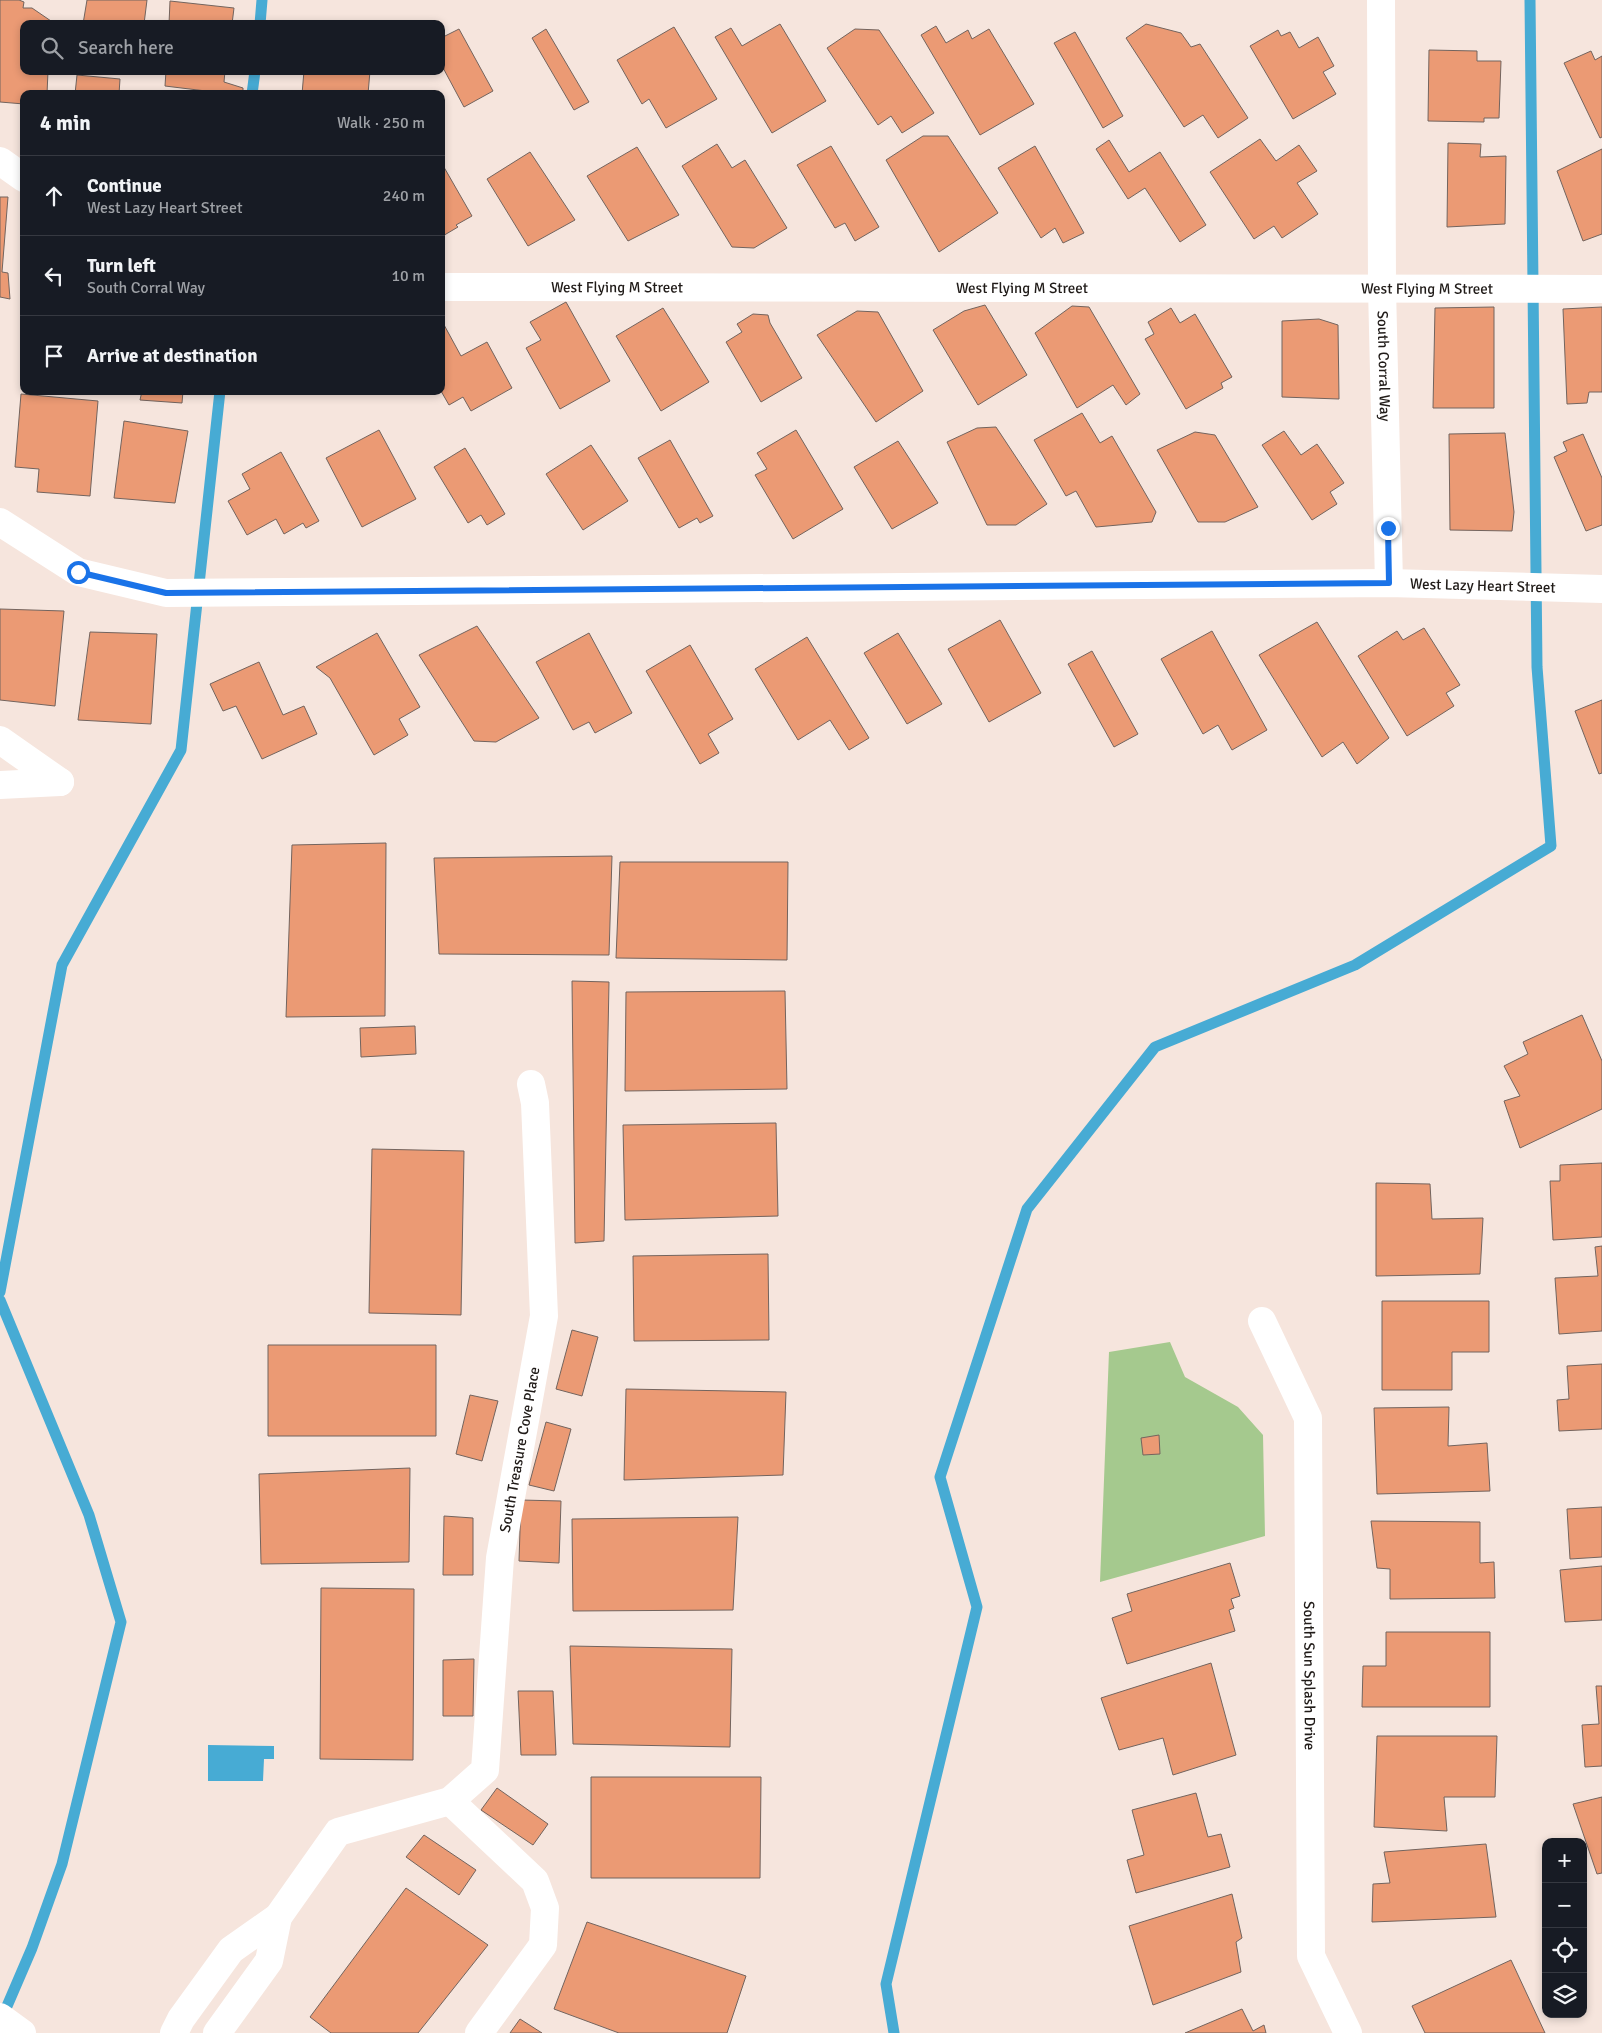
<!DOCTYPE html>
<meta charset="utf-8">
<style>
body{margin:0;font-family:Signika,sans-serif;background:#242831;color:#f1f3f6}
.controls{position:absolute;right:15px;bottom:15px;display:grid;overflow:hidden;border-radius:10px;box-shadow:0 2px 8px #0003}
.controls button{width:45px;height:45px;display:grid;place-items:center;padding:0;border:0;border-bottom:1px solid #363941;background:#171b24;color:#f1f3f6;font:25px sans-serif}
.stop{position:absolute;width:15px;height:15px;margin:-11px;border:4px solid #1a73e8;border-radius:50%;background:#fff}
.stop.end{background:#1a73e8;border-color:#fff;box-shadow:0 1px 5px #0008}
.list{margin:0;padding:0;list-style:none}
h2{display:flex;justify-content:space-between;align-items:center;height:65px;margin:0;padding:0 20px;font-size:21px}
h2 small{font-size:16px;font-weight:400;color:#9ea1a6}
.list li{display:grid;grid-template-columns:32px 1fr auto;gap:15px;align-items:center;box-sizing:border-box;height:80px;padding:0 20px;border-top:1px solid #363941}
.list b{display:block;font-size:19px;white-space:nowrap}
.list p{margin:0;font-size:16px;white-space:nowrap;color:#9ea1a6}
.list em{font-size:16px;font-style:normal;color:#9ea1a6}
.icon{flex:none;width:28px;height:28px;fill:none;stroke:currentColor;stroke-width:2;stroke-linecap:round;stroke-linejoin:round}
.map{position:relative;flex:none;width:1602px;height:2033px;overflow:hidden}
.search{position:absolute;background:#171b24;box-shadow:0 2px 8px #0003;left:20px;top:20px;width:425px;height:55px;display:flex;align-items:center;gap:12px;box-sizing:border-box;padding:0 18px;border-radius:10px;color:#9ea1a6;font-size:19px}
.panel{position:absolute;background:#171b24;box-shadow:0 2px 8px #0003;left:20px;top:90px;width:425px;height:305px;border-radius:10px}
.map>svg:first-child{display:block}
</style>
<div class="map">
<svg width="1602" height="2033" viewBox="0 0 1602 2033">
<rect width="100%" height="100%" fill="#f6e5dd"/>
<!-- green -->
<path fill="#a5c98e" d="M1170,1342L1185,1377L1238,1407L1263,1435L1265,1536L1100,1582L1109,1352Z"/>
<!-- water -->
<path fill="#47abd4" d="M208,1745L274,1746V1759H264L263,1781H208Z"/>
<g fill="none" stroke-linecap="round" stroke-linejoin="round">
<!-- stream -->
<path stroke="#47abd4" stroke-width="11" d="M260,24L262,0
M252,94L255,71
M0,1292L62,965L181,750L220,391
M0,1300L89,1515L121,1622L62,1864L32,1948L1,2020
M894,2033L886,1984L977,1607L940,1477L1027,1209L1155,1047L1355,965L1551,846L1537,667L1530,0"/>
</g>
<!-- building -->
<path fill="#eb9a74" stroke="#73645e" d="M0,0H19L24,2L23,8H32L51,21V24H24V71H48L47,94H24V104L0,102Z
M87,0H147L144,24H83Z
M170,1L234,8L232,24H169Z
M780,24L826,101L772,133L715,37L731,28L742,46Z
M1146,24L1181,33L1191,47L1200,44L1248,118L1218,138L1203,115L1184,127L1126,38Z
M936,26L946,43L968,30L972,39L989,29L1034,104L980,135L921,35Z
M674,27L717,99L666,128L649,99L642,104L617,60Z
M459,29L493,91L464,107L441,64V38Z
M546,29L589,102L574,110L532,38Z
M855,29L879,30L934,113L902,133L891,116L878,125L827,48Z
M1278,30L1281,36L1290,32L1299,48L1318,37L1334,66L1323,72L1336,94L1293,119L1250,46Z
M1075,32L1123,116L1103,128L1054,43Z
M1429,50L1477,51V61H1501L1499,118H1484V122L1428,121Z
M1591,51L1595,60L1602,56V137L1600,138L1564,63Z
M166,71H225L224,82L243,88V94H206V91L165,86Z
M304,71H370L368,94H302Z
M77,75L120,79L119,94H75Z
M923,136H948L998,213L939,252L886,160Z
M1260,139L1276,161L1299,145L1317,171L1297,183L1318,214L1282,238L1274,226L1254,239L1210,172Z
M1109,140L1129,172L1160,152L1206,225L1180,242L1145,188L1128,199L1096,149Z
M1448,143L1481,144L1480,157L1506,156L1505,224L1447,227Z
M717,144L732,168L745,160L787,228L754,248L732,247L682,166Z
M831,146L879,227L855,241L845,223L835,228L797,165Z
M1035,146L1084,233L1063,243L1055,228L1041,238L998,168Z
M637,147L679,215L628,241L587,176Z
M1602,149V234L1583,241L1557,171Z
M530,152L575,220L528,246L487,179Z
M441,162L472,216L456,225L458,227L441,237Z
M0,197H8L2,272L8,273L10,299L0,297Z
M566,302L610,381L560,409L526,348L541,340L530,322Z
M985,305L1027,375L978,405L933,330L964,311Z
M1072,306L1089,307L1140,394L1126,405L1113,385L1077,408L1035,333Z
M1494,307V408H1433L1435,308Z
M1602,307V392H1589L1587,403L1567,404L1563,309Z
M663,308L709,382L661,411L616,336Z
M1171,308L1180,323L1195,314L1232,377L1221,383L1223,388L1186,409L1145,339L1154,334L1148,322Z
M857,311L878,312L923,391L876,422L817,335Z
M753,314L768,315L770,323L802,378L761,402L726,342L742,332L737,324Z
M1319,319L1338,325L1339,399L1282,397V321Z
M443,323L461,356L487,342L512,388L471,411L463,397L449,405L441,391Z
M142,391H183L182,403L140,400Z
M274,391H329V393H274Z
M21,394L98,401L90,496L37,492L39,469L15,467Z
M1082,413L1100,443L1112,436L1156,512L1152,522L1096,527L1076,491L1066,496L1034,440Z
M124,421L188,431L175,503L114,498Z
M996,427L1047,504L1016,525H987L947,442L977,428Z
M379,430L416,499L362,527L326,458Z
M796,430L843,509L793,539L755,475L767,469L757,453Z
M1284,431L1301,455L1317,444L1344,483L1330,492L1337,504L1312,520L1262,445Z
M1195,432L1215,435L1258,507L1225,522H1198L1157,450Z
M1505,433L1514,512L1512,531L1450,530L1449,434Z
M1583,434L1602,478V525L1586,531L1554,457L1567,451L1563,442Z
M670,440L713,516L700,523L697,518L679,528L638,458Z
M898,441L938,503L892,529L854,467Z
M591,445L628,501L583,530L546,474Z
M465,448L505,514L487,525L481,515L468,523L434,467Z
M281,452L319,521L306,528L303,523L284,534L276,519L247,535L228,501L250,489L242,474Z
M0,609L64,611L55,706L0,700Z
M1000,620L1041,693L989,722L948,649Z
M1317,622L1389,738L1357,764L1343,742L1322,757L1259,655Z
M477,626L539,718L496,742L474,741L419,655Z
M1424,628L1460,685L1446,693L1454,706L1407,736L1358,656L1397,631L1403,640Z
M1212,631L1267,730L1232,750L1218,725L1203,734L1161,659Z
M90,632L157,634L151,724L78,720Z
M377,633L420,707L399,719L408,735L374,755L330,678L316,667Z
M589,633L632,713L595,733L589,722L573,730L536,662Z
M898,633L942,704L907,724L864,653Z
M807,637L869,738L849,750L830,720L798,740L755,669Z
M690,645L733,719L708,734L719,753L700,764L646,671Z
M1092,651L1138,734L1114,747L1068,664Z
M259,662L283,715L304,706L317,734L262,759L236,706L223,711L210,684Z
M1602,700V773L1599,774L1575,711Z
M386,843L385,1016L286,1017L292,845Z
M612,856L609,955L439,954L434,858Z
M620,862H788L787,960L616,958Z
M572,981L609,982L604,1241L575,1243Z
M785,991L787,1089L625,1091L626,992Z
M1582,1015L1602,1061V1109L1520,1148L1504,1101L1520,1096L1504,1066L1528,1054L1523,1042Z
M415,1026L416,1054L361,1057L360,1028Z
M776,1123L778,1216L625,1220L623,1125Z
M372,1149L464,1151L461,1315L369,1313Z
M1602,1163V1237L1553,1240L1550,1181H1560V1165Z
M1376,1183L1430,1184L1432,1219L1483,1218L1480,1274L1376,1276Z
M1602,1246V1331L1559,1334L1555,1278L1598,1276L1595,1247Z
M768,1254L769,1340L634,1341L633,1256Z
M1382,1301H1489V1352H1452V1390H1382Z
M572,1330L598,1337L582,1396L556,1389Z
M268,1345H436V1436H268Z
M1602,1364V1429L1559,1431L1557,1400L1569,1399L1567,1366Z
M626,1389L786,1392L783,1475L624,1480Z
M470,1395L498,1401L482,1461L456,1454Z
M1449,1407L1448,1446L1487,1443L1490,1491L1377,1494L1374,1408Z
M546,1422L571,1429L554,1491L529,1485Z
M1159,1435L1160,1454L1143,1455L1141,1438Z
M410,1468L409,1562L261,1564L259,1474Z
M521,1500L561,1501L559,1563L519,1561Z
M1602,1507V1557L1570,1559L1567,1509Z
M444,1516L473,1518V1575H443Z
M738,1517L733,1610L573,1611L572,1519Z
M1371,1521L1480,1522V1563L1494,1562L1495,1598L1390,1599V1569L1377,1568Z
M1230,1563L1240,1596L1231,1599L1234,1608L1229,1610L1235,1631L1127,1664L1112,1618L1132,1611L1127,1594Z
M1602,1566V1620L1565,1622L1560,1570Z
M321,1588L414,1589L413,1760L320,1759Z
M1386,1632H1490V1707H1362L1363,1666H1386Z
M570,1646L732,1649L730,1747L573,1744Z
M474,1659L473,1716H443V1660Z
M1211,1663L1236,1755L1173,1775L1163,1738L1119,1750L1101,1698Z
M1596,1686H1602V1766L1585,1767L1582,1725L1599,1724Z
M518,1691H553L556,1755H521Z
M1377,1736H1497L1495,1797H1444L1447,1831L1374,1827Z
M591,1777H761L760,1878H591Z
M497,1788L548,1824L533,1845L481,1810Z
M1196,1793L1208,1837L1221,1834L1230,1867L1136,1893L1127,1860L1144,1855L1132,1810Z
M1602,1797V1873L1597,1874L1573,1804Z
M424,1835L476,1870L459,1895L406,1857Z
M1486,1844L1496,1917L1372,1922L1373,1884L1390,1883L1384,1852Z
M406,1888L488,1945L418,2033H331L310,2017Z
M1232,1894L1242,1938L1236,1942L1241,1972L1153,2005L1129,1926Z
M587,1922L746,1976L727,2033H619L554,2009Z
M1511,1960L1545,2033H1425L1412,2006Z
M1242,2009L1253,2031L1264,2025L1266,2033H1185Z
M520,2019L542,2033H510Z"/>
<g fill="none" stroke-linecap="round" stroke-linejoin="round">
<!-- minor -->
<g stroke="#fff" stroke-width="28">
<path id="s1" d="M1381,0L1382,288L1389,583"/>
<path d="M0,161L24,178"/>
<path id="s2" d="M441,287L1602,289"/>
<path id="s3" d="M0,522L78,572L166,593L1389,583L1602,589"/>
<path d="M0,740L60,782"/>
<path d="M0,785L60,782"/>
<path id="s4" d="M1262,1321L1308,1418L1311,1956L1348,2033"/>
<path d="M450,1801L535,1881L545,1908L543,1945L479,2033"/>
<path id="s5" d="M174,2033L181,2019L231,1950L278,1917L338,1832L450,1801L485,1770L500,1558L544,1316L535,1103L531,1084"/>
<path d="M217,2033L269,1961L278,1917"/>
</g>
<!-- major -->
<path stroke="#fff" stroke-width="28" d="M0,2017L22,2033"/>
</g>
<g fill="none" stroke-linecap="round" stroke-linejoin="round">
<!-- route -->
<path stroke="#1a73e8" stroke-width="6" d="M78,572L166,593L1389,583L1388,528"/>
</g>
<g text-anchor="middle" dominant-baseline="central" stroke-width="4" stroke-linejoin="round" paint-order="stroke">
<!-- street labels -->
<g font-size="15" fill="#201b18" stroke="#f6e5dd">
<text stroke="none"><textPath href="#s2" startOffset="176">West Flying M Street</textPath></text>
<text stroke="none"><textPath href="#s2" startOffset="581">West Flying M Street</textPath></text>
<text stroke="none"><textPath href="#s2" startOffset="986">West Flying M Street</textPath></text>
<text stroke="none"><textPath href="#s1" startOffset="366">South Corral Way</textPath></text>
<text stroke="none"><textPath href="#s3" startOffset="1500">West Lazy Heart Street</textPath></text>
<text stroke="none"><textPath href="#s5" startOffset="748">South Treasure Cove Place</textPath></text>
<text stroke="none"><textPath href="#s4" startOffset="365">South Sun Splash Drive</textPath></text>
</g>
</g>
</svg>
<div class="controls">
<button>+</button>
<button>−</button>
<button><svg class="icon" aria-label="locate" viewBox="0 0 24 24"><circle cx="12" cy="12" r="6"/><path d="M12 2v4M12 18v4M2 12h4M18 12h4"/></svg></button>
<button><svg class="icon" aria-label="layers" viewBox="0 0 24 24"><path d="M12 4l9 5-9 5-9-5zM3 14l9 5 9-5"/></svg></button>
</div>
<div class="stop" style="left:78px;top:572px"></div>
<div class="stop end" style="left:1388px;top:528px"></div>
<div class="search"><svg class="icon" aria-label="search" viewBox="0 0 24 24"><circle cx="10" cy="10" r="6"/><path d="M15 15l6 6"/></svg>Search here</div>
<section class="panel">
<h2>4 min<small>Walk · 250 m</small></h2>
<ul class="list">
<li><svg class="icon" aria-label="ahead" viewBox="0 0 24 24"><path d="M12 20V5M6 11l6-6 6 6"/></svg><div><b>Continue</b><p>West Lazy Heart Street</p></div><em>240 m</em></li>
<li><svg class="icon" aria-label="left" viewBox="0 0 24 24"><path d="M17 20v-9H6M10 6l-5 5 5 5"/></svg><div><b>Turn left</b><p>South Corral Way</p></div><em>10 m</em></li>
<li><svg class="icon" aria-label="arrive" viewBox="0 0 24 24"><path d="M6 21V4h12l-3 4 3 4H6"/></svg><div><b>Arrive at destination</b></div></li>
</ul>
</section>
</div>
